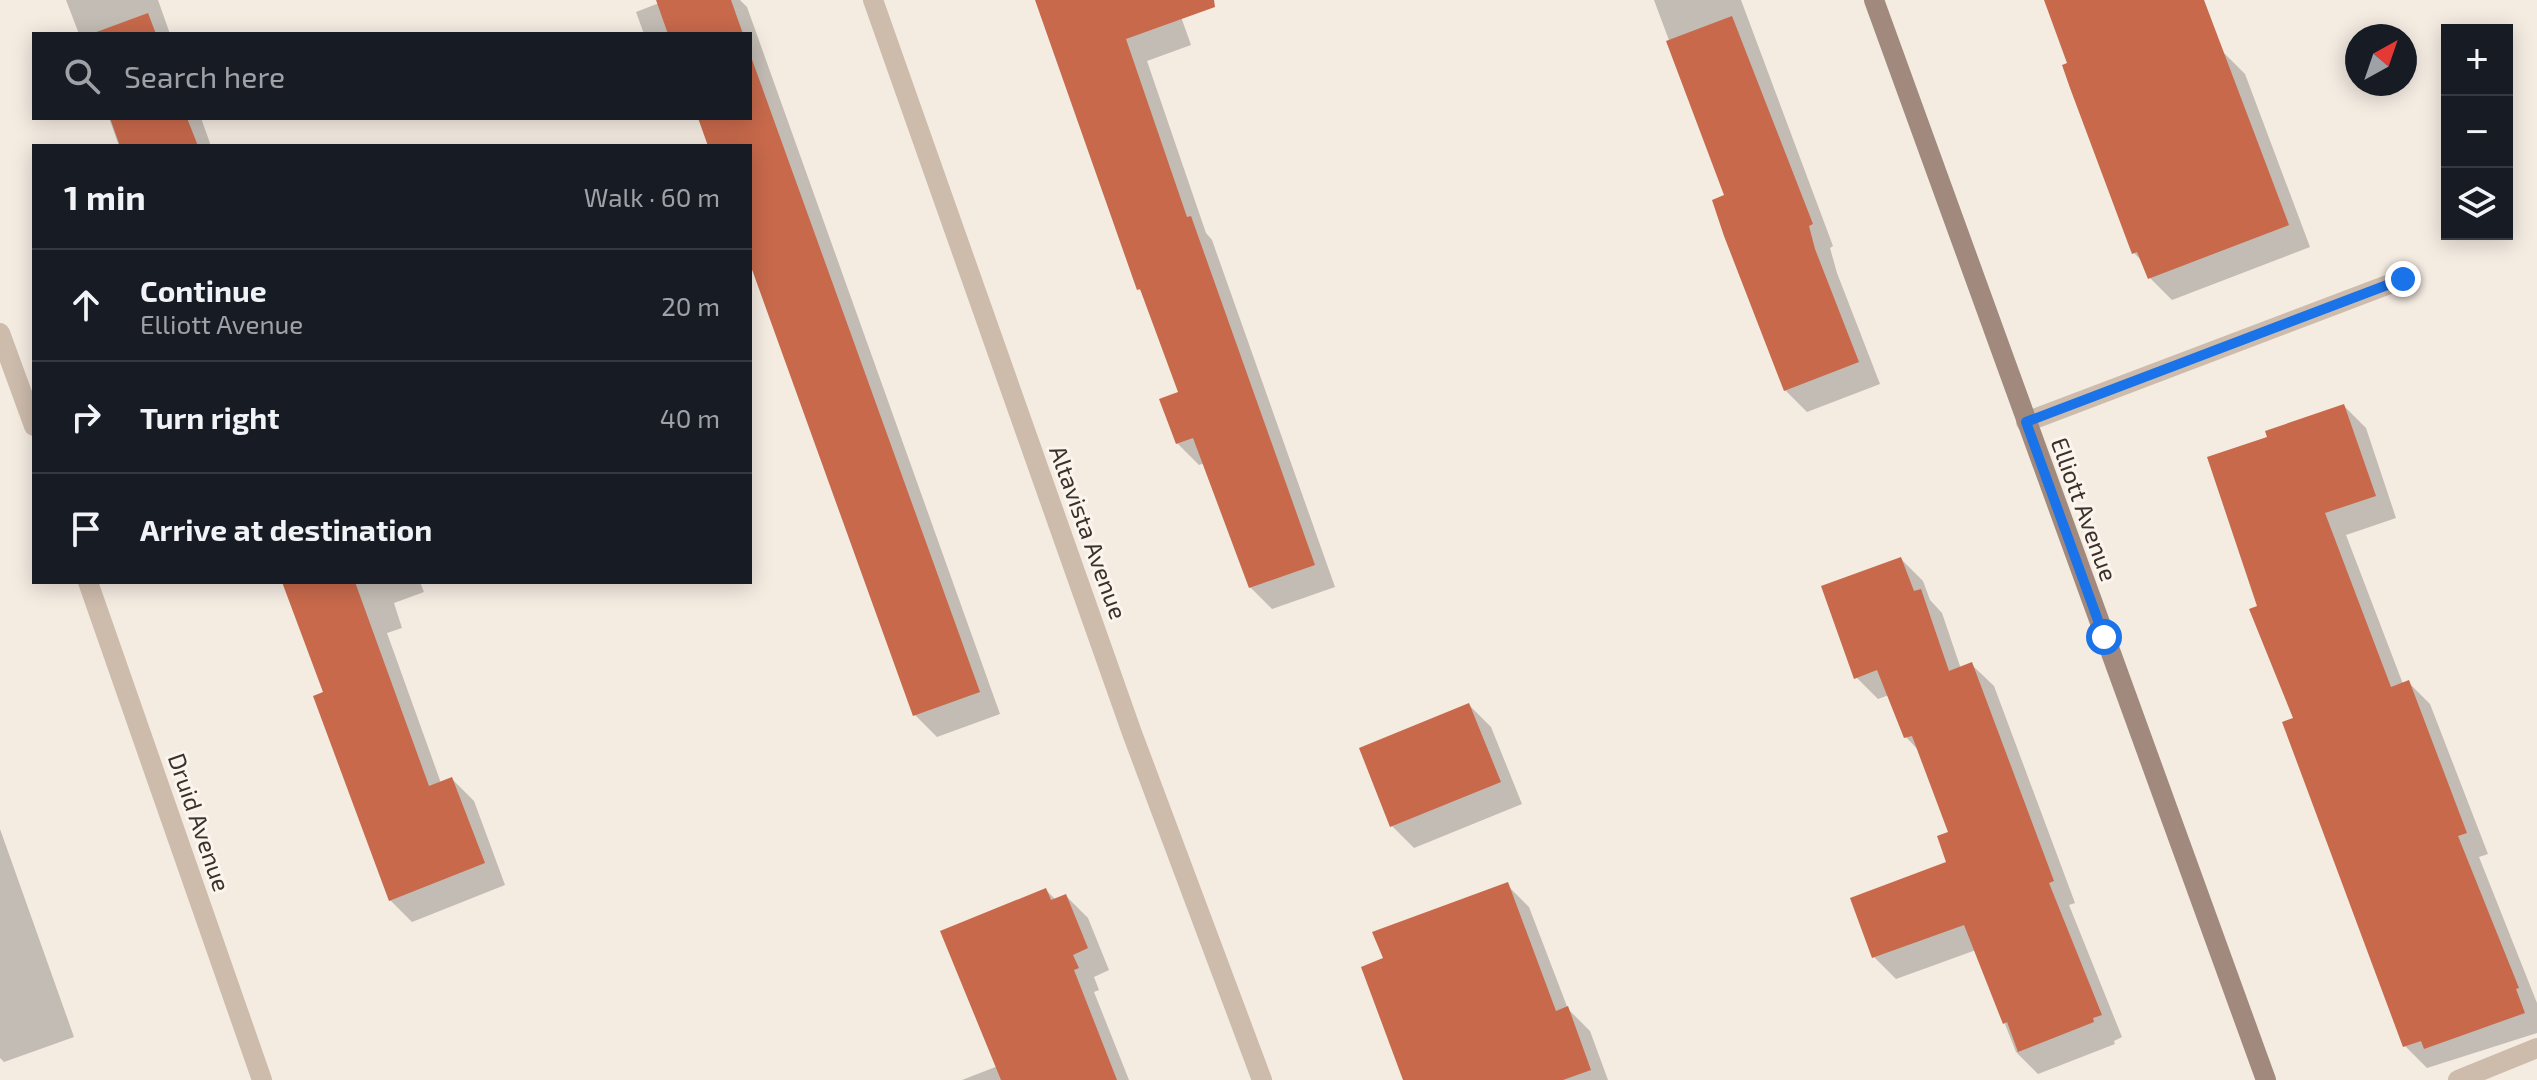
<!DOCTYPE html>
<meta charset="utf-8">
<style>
body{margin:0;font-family:"Exo 2",sans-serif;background:#20242c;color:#f1f3f6}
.controls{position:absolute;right:24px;top:24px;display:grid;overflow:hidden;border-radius:0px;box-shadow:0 4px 20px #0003}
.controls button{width:72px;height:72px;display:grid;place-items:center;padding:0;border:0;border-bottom:2px solid #363941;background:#171b24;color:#f1f3f6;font:40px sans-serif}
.compass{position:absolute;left:2345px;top:24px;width:72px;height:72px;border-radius:50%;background:#171b24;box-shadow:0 4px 20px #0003;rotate:40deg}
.stop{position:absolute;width:24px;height:24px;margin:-18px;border:6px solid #1a73e8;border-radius:50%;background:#fff}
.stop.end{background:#1a73e8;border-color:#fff;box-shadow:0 2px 8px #0008}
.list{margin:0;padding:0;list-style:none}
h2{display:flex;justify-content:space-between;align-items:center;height:104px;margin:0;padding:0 32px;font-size:34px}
h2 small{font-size:26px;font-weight:400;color:#9ea1a6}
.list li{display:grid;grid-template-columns:52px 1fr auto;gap:24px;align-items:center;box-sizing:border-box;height:112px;padding:0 32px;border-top:2px solid #363941}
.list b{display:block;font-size:30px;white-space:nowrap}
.list p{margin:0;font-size:26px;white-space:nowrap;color:#9ea1a6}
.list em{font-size:26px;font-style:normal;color:#9ea1a6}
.icon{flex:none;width:44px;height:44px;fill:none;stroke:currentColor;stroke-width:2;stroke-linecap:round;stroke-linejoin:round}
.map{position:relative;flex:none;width:2537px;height:1080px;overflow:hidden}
.search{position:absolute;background:#171b24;box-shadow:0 4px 20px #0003;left:32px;top:32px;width:720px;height:88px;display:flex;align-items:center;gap:20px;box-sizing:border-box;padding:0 28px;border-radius:0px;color:#9ea1a6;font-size:30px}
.panel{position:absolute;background:#171b24;box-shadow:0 4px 20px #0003;left:32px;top:144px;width:720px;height:440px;border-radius:0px}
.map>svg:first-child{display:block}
</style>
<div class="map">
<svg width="2537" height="1080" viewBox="0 0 2537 1080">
<rect width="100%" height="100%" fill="#f4ebe1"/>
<!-- shadow -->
<path fill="#0003" d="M66,0H158L170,34H79Z
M667,0H740L747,7L1000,714L937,737L915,715L750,259V146H710L700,118H750V34H644L636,12Z
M1039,0H1175L1191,45L1147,61L1206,233L1212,240L1335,587L1272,609L1250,587L1205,463L1199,465L1177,443L1180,393L1144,294L1139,289Z
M1654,0H1741L1833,246L1830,248L1837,273L1880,384L1807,412L1785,390L1727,196Z
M2046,0H2140L2223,52L2245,74L2310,247L2172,300L2150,278L2143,262L2134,253Z
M109,118H201L211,146H119Z
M2344,406L2366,428L2396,518L2346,535L2403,684L2408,682L2430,704L2488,854L2479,857L2537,1003V1033L2427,1068L2405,1046L2260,607L2270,438Z
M1901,559L1923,581L1930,600L1942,613L1961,669L1972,665L1994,686L2075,903L2069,905L2122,1037L2114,1041L2115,1044L2038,1074L2016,1052L1976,950L1896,979L1874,957L1949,863L1950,833L1920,752L1906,737L1889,695L1878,699L1856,677Z
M284,582H420L424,592L394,603L402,628L387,633L441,783L452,779L474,801L505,885L412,922L390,900L326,693Z
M1469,705L1491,727L1522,804L1414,848L1392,826Z
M0,829L74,1037L4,1062L0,1058Z
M1507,885L1529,907L1568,1009L1590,1031L1608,1080H1405L1385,959Z
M1046,890L1056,900L1066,896L1088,918L1109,970L1094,977L1099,990L1094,992L1129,1080H962L998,1066Z"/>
<!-- building -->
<path fill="#c8694b" d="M656,0H731L743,34H668Z
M1035,0H1214L1215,7L1126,39L1187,217L1191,216L1315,565L1249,588L1193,438L1176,444L1159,399L1178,392L1140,289L1137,290Z
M2044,0H2204L2289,225L2148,279L2137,252L2132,254L2070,88L2062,65L2067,63Z
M148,13L156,34H91Z
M1732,16L1813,224L1809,226L1815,249L1859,362L1784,391L1724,236L1712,200L1724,195L1666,41Z
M750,54L980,692L913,716L750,264V146H708L698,118H750Z
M110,118H187L198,146H120Z
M2344,404L2376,496L2325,513L2391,687L2409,680L2467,833L2458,836L2519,988L2516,989L2525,1013L2424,1049L2421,1041L2403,1047L2282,722L2293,718L2249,609L2257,606L2207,457L2267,437L2265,431Z
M1901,557L1914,591L1921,589L1949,671L1972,662L2054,881L2049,883L2102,1015L2093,1018L2094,1022L2018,1052L2007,1022L2003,1024L1964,925L1872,958L1850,898L1946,862L1937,836L1948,832L1912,736L1904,738L1877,670L1854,679L1821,586Z
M282,582H355L429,786L452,777L485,863L389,901L313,696L323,692Z
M1469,703L1501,782L1390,827L1359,748Z
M1508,882L1556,1011L1568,1006L1591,1070L1563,1080H1403L1361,967L1383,958L1372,932Z
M1046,888L1051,900L1066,894L1088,948L1073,955L1079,968L1074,970L1117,1080H1001L940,931Z"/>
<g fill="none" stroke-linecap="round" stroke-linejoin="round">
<!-- lane -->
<path stroke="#cdbbac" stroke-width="20" d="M2026,422L2403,279
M2458,1080L2537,1048"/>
<!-- street -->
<path stroke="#cdbbac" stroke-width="20" d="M873,0L1132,733L1262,1080
M0,333L34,426
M88,582L262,1080"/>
<!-- secondary -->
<path stroke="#a18a7d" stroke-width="20" d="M1874,0L2266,1080"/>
</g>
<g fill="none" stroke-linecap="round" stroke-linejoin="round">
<!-- route -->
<path stroke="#1a73e8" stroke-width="10" d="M2104,637L2026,422L2403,279"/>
</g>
<g text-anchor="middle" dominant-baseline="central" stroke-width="6" stroke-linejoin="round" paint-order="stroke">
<!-- street labels -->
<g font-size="24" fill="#3b302b" stroke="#fbf5ee">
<text transform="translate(2085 509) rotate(70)">Elliott Avenue</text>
<text transform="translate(1089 532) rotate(70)">Altavista Avenue</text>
<text transform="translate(200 822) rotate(71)">Druid Avenue</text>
</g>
</g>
</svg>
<div class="controls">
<button>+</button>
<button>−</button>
<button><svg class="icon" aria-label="layers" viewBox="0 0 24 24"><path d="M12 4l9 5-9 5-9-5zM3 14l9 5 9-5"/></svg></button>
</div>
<svg class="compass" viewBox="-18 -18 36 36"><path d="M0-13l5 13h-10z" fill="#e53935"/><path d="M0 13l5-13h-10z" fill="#9ea1a6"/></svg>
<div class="stop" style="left:2104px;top:637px"></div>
<div class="stop end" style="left:2403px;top:279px"></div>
<div class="search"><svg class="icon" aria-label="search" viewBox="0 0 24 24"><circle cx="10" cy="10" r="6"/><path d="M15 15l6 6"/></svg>Search here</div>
<section class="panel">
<h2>1 min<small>Walk · 60 m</small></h2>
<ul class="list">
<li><svg class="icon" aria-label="ahead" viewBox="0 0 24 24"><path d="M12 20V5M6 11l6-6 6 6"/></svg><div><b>Continue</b><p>Elliott Avenue</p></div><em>20 m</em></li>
<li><svg class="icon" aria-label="right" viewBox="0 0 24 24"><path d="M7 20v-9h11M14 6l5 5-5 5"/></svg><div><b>Turn right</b></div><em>40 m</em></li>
<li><svg class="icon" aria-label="arrive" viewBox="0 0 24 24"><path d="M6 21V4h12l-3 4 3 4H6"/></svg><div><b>Arrive at destination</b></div></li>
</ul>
</section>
</div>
